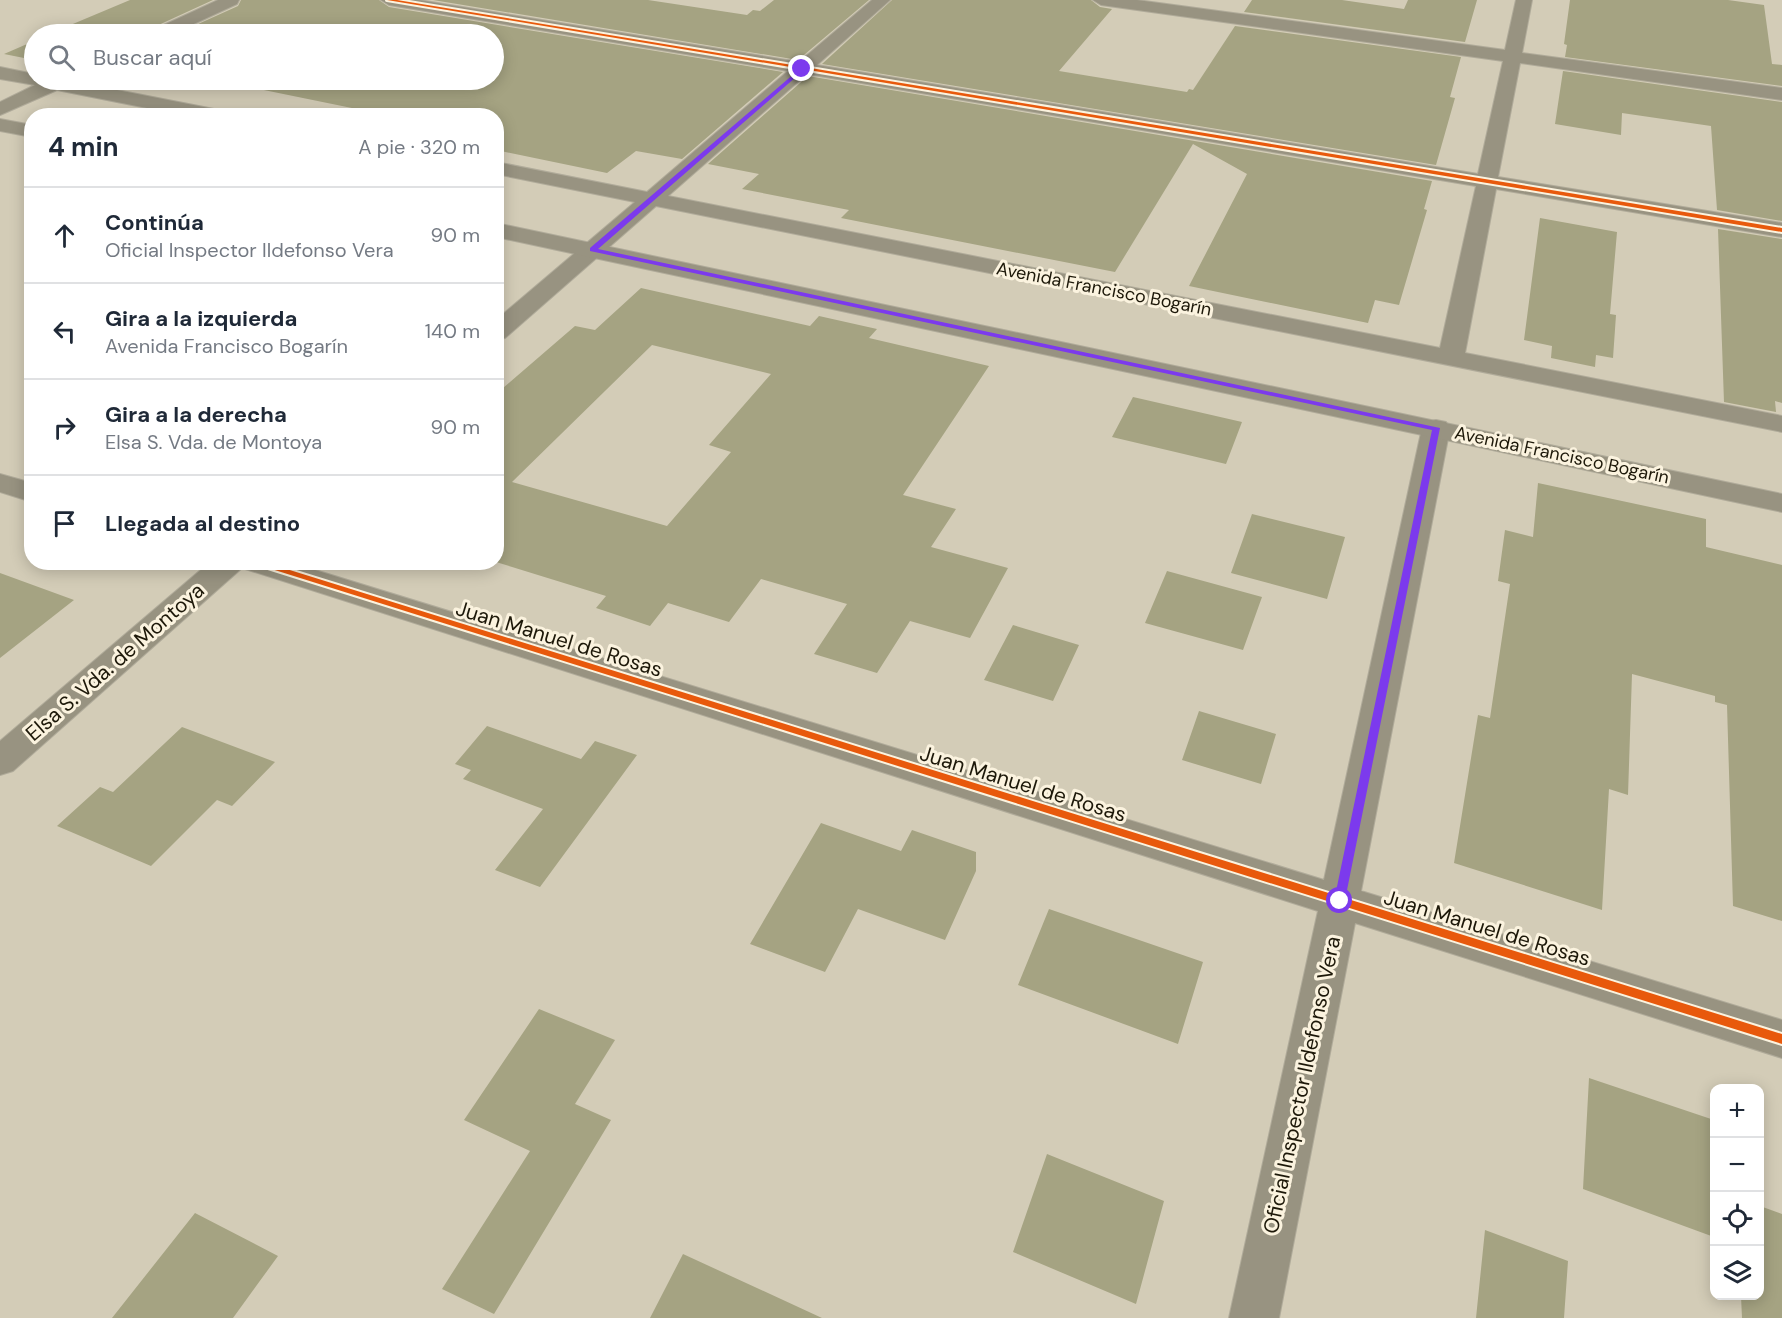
<!DOCTYPE html>
<html lang="es">
<meta charset="utf-8">
<style>
body{margin:0;font-family:"DM Sans",sans-serif;background:#f6f6f7;color:#1f2937}
.controls{position:absolute;right:18px;bottom:18px;display:grid;overflow:hidden;border-radius:12px;box-shadow:0 3px 15px #0003}
.controls button{width:54px;height:54px;display:grid;place-items:center;padding:0;border:0;border-bottom:2px solid #e0e1e3;background:#fff;color:#1f2937;font:30px sans-serif}
.stop{position:absolute;width:18px;height:18px;margin:-14px;border:4px solid #7c3aed;border-radius:50%;background:#fff}
.stop.end{background:#7c3aed;border-color:#fff;box-shadow:0 2px 6px #0008}
.list{margin:0;padding:0;list-style:none}
h2{display:flex;justify-content:space-between;align-items:center;height:78px;margin:0;padding:0 24px;font-size:26px}
h2 small{font-size:20px;font-weight:400;color:#747a83}
.list li{display:grid;grid-template-columns:39px 1fr auto;gap:18px;align-items:center;box-sizing:border-box;height:96px;padding:0 24px;border-top:2px solid #e0e1e3}
.list b{display:block;font-size:22px;white-space:nowrap}
.list p{margin:0;font-size:20px;white-space:nowrap;color:#747a83}
.list em{font-size:20px;font-style:normal;color:#747a83}
.icon{flex:none;width:33px;height:33px;fill:none;stroke:currentColor;stroke-width:2;stroke-linecap:round;stroke-linejoin:round}
.map{position:relative;flex:none;width:1782px;height:1318px;overflow:hidden}
.search{position:absolute;background:#fff;box-shadow:0 3px 15px #0003;left:24px;top:24px;width:480px;height:66px;display:flex;align-items:center;gap:15px;box-sizing:border-box;padding:0 21px;border-radius:33px;color:#747a83;font-size:22px}
.panel{position:absolute;background:#fff;box-shadow:0 3px 15px #0003;left:24px;top:108px;width:480px;height:462px;border-radius:24px}
.map>svg:first-child{display:block}
</style>
<div class="map">
<svg width="1782" height="1318" viewBox="0 0 1782 1318">
<rect width="100%" height="100%" fill="#d3ccb7"/>
<!-- building -->
<path fill="#a5a382" fill-rule="evenodd" d="M130,0H213L152,28L148,34H49Z
M241,0H379L389,7L783,72L682,159L636,151L607,173L496,150V116H391L215,80H494V34H176L238,6Z
M433,0H648L747,15L753,10L760,11L774,0H869L798,60Z
M892,0H1091L1100,7L1112,9L1059,71L1187,92L1189,89L1193,90L1235,26L1461,57L1450,97L1455,98L1436,165L822,64Z
M1252,0H1342L1404,9L1408,0H1477L1465,42L1244,12Z
M1570,0H1728L1764,5L1772,64L1782,65V86L1565,57L1567,45L1564,44Z
M34,41V60L4,54Z
M1563,71L1782,102V221L1717,210L1711,126L1622,113L1621,135L1555,124Z
M808,76L1432,181L1424,209L1427,210L1399,305L1375,300L1368,323L1189,286L1247,174L1193,144L1115,272L841,218L849,210L742,189L759,174L708,164Z
M133,80H191L174,88Z
M1540,218L1617,232L1610,314L1616,315L1613,358L1596,355L1595,367L1551,358L1552,346L1524,340Z
M1718,229L1782,239V403L1775,401L1776,412L1724,402Z
M641,288L810,326L819,316L877,329L869,338L989,366L903,495L956,509L931,547L1008,568L970,638L910,621L877,673L814,654L847,604L761,579L729,622L668,603L650,626L596,608L606,596L496,562V394L575,326L595,330ZM652,345L771,374L709,445L731,452L667,526L512,482Z
M1133,397L1242,422L1226,464L1112,437Z
M1538,483L1706,519V547L1782,565V921L1733,906L1727,705L1715,702V696L1632,674L1628,795L1609,789L1602,910L1454,863L1478,715L1490,718L1510,584L1498,581L1505,530L1533,537Z
M1252,514L1345,537L1327,599L1231,573Z
M1167,571L1262,597L1243,650L1145,623Z
M0,573L74,600L0,658Z
M1013,625L1079,645L1053,701L984,680Z
M1199,711L1276,734L1261,784L1182,760Z
M487,726L581,759L595,741L637,755L540,887L495,870L543,809L463,779L471,770L455,764Z
M182,727L275,762L232,806L217,800L151,866L57,826L100,787L113,792Z
M821,823L901,851L912,830L976,852V871L945,940L858,909L825,972L750,944Z
M1049,909L1203,962L1178,1044L1018,985Z
M539,1009L615,1040L575,1104L611,1120L494,1314L442,1289L530,1151L464,1120Z
M1589,1078L1714,1120V1237L1583,1189Z
M1047,1154L1164,1201L1136,1304L1013,1252Z
M1760,1206L1782,1214V1318H1742L1741,1296H1760Z
M195,1213L278,1256L233,1318H112Z
M1485,1230L1568,1261L1564,1318H1476Z
M683,1254L822,1318H650Z"/>
<g fill="none" stroke-linecap="round" stroke-linejoin="round">
<defs>
<path id="minor" d="M218,0H239L237,4L172,34H150L153,30Z
M381,0H419L799,62L872,0H890L817,65L1478,174L1503,61L1101,5L1093,0H1137L1505,50L1516,0H1532L1522,53L1782,88V100L1520,63L1498,177L1782,223V237L1496,189L1465,353L1782,416V432L656,206L505,338L496,340V320L635,202L496,174V162L647,192L788,71L389,5ZM807,74L1476,186L1440,348L668,196Z
M0,67L34,74V80H66L219,110L226,112L228,116H187L57,90L0,115V102L35,85L0,79Z
M1436,420L1446,422L1450,428L1361,891L1782,1020V1058L1355,923L1279,1318H1229L1318,911L242,568L13,771L0,775V741L210,562H289L1324,880L1422,428L1426,422Z
M0,474L32,483V502L0,492Z"/>
<path id="tertiary" d="M0,119L32,125V137L0,131Z
M496,223L1782,494V512L496,237Z"/>
</defs>
<!-- minor casing -->
<use href="#minor" stroke="#b0ab9a" stroke-width="2"/>
<!-- tertiary casing -->
<use href="#tertiary" stroke="#b0ab9a" stroke-width="2"/>
<!-- minor -->
<use href="#minor" fill="#989381" fill-rule="evenodd"/>
<!-- tertiary -->
<use href="#tertiary" fill="#989381" fill-rule="evenodd"/>
<defs>
<path id="cycleway" d="M387,0H397L1782,228V232Z
M249,562H264L1782,1034V1044Z"/>
</defs>
<!-- cycleway casing -->
<use href="#cycleway" stroke="#fbf3df" stroke-width="4"/>
<!-- cycleway -->
<use href="#cycleway" fill="#e8590c" fill-rule="evenodd"/>
</g>
<!-- route -->
<path fill="#7c3aed" d="M802,67L804,70L598,249L1440,428L1344,905H1335L1334,901L1432,430L590,251V248Z"/>
<g text-anchor="middle" dominant-baseline="central" stroke-width="6" stroke-linejoin="round" paint-order="stroke">
<!-- far-street labels -->
<g font-size="18" fill="#1d1809" stroke="#fbf3df">
<text transform="translate(1104 289) rotate(11)">Avenida Francisco Bogarín</text>
<text transform="translate(1562 455) rotate(12)">Avenida Francisco Bogarín</text>
</g>
<!-- street labels -->
<g font-size="21" fill="#1d1809" stroke="#fbf3df">
<text transform="translate(559 639) rotate(17)">Juan Manuel de Rosas</text>
<text transform="translate(115 662) rotate(-41)">Elsa S. Vda. de Montoya</text>
<text transform="translate(1023 784) rotate(17)">Juan Manuel de Rosas</text>
<text transform="translate(1487 928) rotate(17)">Juan Manuel de Rosas</text>
<text transform="translate(1302 1085) rotate(-78)">Oficial Inspector Ildefonso Vera</text>
</g>
</g>
</svg>
<div class="controls">
<button>+</button>
<button>−</button>
<button><svg class="icon" aria-label="locate" viewBox="0 0 24 24"><circle cx="12" cy="12" r="6"/><path d="M12 2v4M12 18v4M2 12h4M18 12h4"/></svg></button>
<button><svg class="icon" aria-label="layers" viewBox="0 0 24 24"><path d="M12 4l9 5-9 5-9-5zM3 14l9 5 9-5"/></svg></button>
</div>
<div class="stop" style="left:1340px;top:901px"></div>
<div class="stop end" style="left:802px;top:69px"></div>
<div class="search"><svg class="icon" aria-label="search" viewBox="0 0 24 24"><circle cx="10" cy="10" r="6"/><path d="M15 15l6 6"/></svg>Buscar aquí</div>
<section class="panel">
<h2>4 min<small>A pie · 320 m</small></h2>
<ul class="list">
<li><svg class="icon" aria-label="ahead" viewBox="0 0 24 24"><path d="M12 20V5M6 11l6-6 6 6"/></svg><div><b>Continúa</b><p>Oficial Inspector Ildefonso Vera</p></div><em>90 m</em></li>
<li><svg class="icon" aria-label="left" viewBox="0 0 24 24"><path d="M17 20v-9H6M10 6l-5 5 5 5"/></svg><div><b>Gira a la izquierda</b><p>Avenida Francisco Bogarín</p></div><em>140 m</em></li>
<li><svg class="icon" aria-label="right" viewBox="0 0 24 24"><path d="M7 20v-9h11M14 6l5 5-5 5"/></svg><div><b>Gira a la derecha</b><p>Elsa S. Vda. de Montoya</p></div><em>90 m</em></li>
<li><svg class="icon" aria-label="arrive" viewBox="0 0 24 24"><path d="M6 21V4h12l-3 4 3 4H6"/></svg><div><b>Llegada al destino</b></div></li>
</ul>
</section>
</div>
